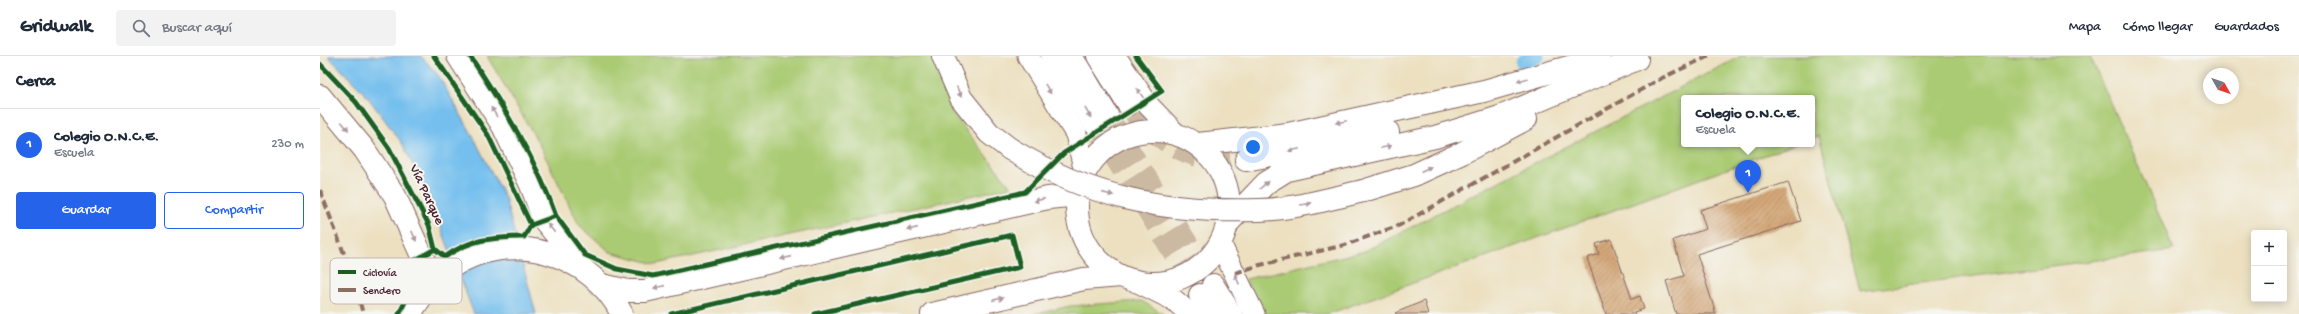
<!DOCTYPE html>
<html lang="es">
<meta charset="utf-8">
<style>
body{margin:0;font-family:"Gochi Hand",sans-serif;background:#f2f2f3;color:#1f2937}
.controls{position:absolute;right:12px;bottom:12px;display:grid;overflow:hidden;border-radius:4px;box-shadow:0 2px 10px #0003}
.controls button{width:36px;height:36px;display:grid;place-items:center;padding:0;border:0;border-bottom:1px solid #e0e1e3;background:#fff;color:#1f2937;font:20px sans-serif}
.compass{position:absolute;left:1883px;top:12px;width:36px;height:36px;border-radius:50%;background:#fff;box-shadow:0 2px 10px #0003;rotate:130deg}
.you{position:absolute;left:933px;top:91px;width:14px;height:14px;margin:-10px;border:3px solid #fff;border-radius:50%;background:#1a73e8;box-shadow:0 0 0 6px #1a73e833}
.badge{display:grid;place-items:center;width:26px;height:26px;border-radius:50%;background:#2563eb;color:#fff;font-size:13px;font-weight:700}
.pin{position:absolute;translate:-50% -33px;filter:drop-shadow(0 1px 2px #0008)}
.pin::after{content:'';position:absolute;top:21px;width:14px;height:12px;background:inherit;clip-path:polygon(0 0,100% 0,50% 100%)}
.popup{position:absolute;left:1361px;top:39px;width:134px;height:52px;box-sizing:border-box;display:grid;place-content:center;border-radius:4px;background:#fff;filter:drop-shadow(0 1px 3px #0005);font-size:13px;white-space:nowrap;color:#747a83}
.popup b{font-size:15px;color:#1f2937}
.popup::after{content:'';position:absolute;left:50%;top:100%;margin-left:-8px;border:8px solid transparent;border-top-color:#fff}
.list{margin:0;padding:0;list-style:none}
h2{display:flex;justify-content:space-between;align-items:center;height:52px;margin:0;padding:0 16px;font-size:17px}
h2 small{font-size:13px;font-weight:400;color:#747a83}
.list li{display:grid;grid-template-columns:26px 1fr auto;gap:12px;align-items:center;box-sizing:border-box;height:72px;padding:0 16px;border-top:1px solid #e0e1e3}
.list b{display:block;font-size:15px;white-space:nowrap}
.list p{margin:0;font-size:13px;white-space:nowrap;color:#747a83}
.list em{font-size:13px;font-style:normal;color:#747a83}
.actions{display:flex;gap:8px;padding:12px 16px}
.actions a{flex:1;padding:9px 0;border:1px solid #2563eb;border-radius:4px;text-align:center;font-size:14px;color:#2563eb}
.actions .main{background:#2563eb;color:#fff}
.icon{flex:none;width:22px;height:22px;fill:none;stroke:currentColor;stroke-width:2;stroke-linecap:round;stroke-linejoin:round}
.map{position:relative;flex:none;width:1979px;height:258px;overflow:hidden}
header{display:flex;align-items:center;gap:24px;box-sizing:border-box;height:56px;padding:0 20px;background:#fff;border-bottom:1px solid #e0e1e3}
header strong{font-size:19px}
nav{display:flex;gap:22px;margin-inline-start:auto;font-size:14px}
.search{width:280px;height:36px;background:#f2f2f3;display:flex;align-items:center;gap:10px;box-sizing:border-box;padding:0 14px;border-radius:4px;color:#747a83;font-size:15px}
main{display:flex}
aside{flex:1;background:#fff}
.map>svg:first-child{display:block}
</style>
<header>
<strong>Gridwalk</strong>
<div class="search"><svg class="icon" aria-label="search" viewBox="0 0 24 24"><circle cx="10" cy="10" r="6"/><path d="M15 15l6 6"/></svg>Buscar aquí</div>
<nav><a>Mapa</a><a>Cómo llegar</a><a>Guardados</a></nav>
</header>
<main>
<aside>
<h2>Cerca<small></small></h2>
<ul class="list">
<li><span class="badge">1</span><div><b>Colegio O.N.C.E.</b><p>Escuela</p></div><em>230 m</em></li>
</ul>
<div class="actions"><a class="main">Guardar</a><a>Compartir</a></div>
</aside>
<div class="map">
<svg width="1979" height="258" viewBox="0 0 1979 258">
<defs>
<pattern id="building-hatch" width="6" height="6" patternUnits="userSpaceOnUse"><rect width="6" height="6" fill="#d4a879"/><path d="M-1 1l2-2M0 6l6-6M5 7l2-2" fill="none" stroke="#ae8863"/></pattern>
</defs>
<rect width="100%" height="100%" fill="#f6f6f2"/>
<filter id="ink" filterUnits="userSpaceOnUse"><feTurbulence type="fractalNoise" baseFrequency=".025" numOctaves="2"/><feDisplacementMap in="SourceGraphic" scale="8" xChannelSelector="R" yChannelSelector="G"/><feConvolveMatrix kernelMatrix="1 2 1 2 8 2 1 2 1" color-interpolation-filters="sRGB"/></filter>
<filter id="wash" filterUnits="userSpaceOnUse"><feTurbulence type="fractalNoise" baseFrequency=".012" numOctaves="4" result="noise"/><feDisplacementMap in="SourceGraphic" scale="16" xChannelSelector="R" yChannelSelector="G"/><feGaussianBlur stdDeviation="0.9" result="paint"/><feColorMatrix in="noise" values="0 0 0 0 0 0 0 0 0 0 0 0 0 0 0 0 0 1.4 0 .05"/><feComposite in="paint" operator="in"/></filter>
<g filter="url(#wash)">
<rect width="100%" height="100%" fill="#ece0c0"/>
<!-- grass -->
<path fill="#aacb73" stroke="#7a754f" d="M167,0H612L630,54L691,131L336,208L290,196L259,169L218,86Z
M1421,0H1770L1854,194L1540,235L1499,80L1492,82V42H1364V88H1476L1008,258H938L926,223L1045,195Z
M822,245L843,258H715L750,250Z"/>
<!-- water -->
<path fill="#75bfee" stroke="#606f8c" d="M8,0H101L118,19L149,73L185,142L216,258H154L110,143L82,87L46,39Z"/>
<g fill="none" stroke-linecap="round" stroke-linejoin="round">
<!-- canal -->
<path stroke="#75bfee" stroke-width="15" d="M1203,6L1217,0"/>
</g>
<g id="blocks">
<!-- building -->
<path fill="url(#building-hatch)" d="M1468,126L1481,165L1377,198L1396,258H1356L1346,225L1364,220L1353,184L1386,173L1380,154Z
M1291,183L1312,243L1320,240L1324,253L1314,256L1315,258H1286L1267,202L1279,198L1276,188Z
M1104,245L1108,258H1076L1075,257Z"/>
</g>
</g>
<g filter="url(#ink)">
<use href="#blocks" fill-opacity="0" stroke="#83635f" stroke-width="1"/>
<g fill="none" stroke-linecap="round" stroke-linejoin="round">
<!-- major-tunnel -->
<path stroke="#ccb9a2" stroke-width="22" stroke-dasharray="22 11" stroke-linecap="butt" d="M787,59L893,229
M774,67L880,239"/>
<!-- highway-tunnel -->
<path stroke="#ccb9a2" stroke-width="22" stroke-dasharray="22 11" stroke-linecap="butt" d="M808,48C825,73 855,96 886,102C898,104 913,103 926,104"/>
<defs>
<path id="minor" d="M708,0L756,78L765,116
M795,0L829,50L855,77
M900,187L934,258
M816,225L854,244L870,258"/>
<path id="major" d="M138,0L183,70L211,129L224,164L260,208
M732,0L774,67
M751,0L787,59
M0,40L44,93L75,140L105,207L101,241
M757 151a76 76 0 1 1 152 0a76 76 0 1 1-152 0Z
M282,229L308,235H325L728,142L758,139
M893,229L911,258
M880,239L892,258
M90,258C101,240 113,224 130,212C188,172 271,196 302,258
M612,258L764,223L801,220"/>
<path id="highway" d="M623,0L641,42L669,77L690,93
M778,0L808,48
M878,88L968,78L1164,35L1252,10L1279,0
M926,104L1068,76
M1043,135L1094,119L1142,97L1206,63
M907,168L946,127L967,114L1115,81L1180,61L1317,3"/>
</defs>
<!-- minor casing -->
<use href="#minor" stroke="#83635f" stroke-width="23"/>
<!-- major casing -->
<use href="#major" stroke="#83635f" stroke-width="24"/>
<!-- highway casing -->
<use href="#highway" stroke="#83635f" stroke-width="24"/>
<!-- minor -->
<use href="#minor" stroke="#fff" stroke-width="21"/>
<!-- major -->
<use href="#major" stroke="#fff" stroke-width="22"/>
<!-- highway -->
<use href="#highway" stroke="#fff" stroke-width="22"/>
<defs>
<path id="highway-bridge" d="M690,93C770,142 845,157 939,154C973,153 1009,143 1043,135"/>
</defs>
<!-- highway-bridge casing -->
<use href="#highway-bridge" stroke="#83635f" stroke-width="24" stroke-linecap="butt"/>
<!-- highway-bridge -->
<use href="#highway-bridge" stroke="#fff" stroke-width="22"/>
<!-- quiet -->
<path stroke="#8d6e63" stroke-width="4" stroke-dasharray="8 4" stroke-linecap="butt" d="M0,134L34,224L43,258
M915,217L940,209L1025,189L1080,169L1342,22L1389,0"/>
<defs>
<path id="cycleway" d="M150,0C183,50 216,103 236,160
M0,8L36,46L69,92L109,169L115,193L125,201C151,182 173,182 204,181L211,169L168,79L114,0
M211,169L236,160L265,199L297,213L333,220L705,136L744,97L842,35L816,0
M79,258L89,238L94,205L115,193
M351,258L692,179L700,211L495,258"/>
</defs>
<!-- cycleway casing -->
<use href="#cycleway" stroke="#f6f6f2" stroke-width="8"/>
<!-- cycleway -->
<use href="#cycleway" stroke="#1b5e20" stroke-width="5"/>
</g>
<!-- one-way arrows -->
<defs><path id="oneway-solid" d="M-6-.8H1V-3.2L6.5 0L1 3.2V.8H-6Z"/></defs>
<g fill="#ae9aa0">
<use href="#oneway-solid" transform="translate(1202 24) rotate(164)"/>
<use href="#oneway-solid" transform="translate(728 33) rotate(59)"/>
<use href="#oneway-solid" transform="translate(639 36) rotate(66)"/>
<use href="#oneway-solid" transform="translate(820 37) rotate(-125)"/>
<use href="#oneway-solid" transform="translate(174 56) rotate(-122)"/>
<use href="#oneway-solid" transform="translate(768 57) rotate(58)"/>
<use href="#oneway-solid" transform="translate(1021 66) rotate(168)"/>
<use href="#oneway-solid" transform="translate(25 70) rotate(50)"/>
<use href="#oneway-solid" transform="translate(1066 91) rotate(-12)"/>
<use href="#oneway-solid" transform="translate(974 94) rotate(168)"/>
<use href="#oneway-solid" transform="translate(1106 113) rotate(-24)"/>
<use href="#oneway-solid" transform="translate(944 129) rotate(-42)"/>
<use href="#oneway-solid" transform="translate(788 138) rotate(13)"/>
<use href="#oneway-solid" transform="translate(719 144) rotate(167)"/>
<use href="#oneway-solid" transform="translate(986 148) rotate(-9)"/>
<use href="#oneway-solid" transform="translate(231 172) rotate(-129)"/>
<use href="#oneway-solid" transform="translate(592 173) rotate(167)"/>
<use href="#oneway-solid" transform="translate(94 180) rotate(66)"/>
<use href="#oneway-solid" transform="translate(466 202) rotate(167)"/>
<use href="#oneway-solid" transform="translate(917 223) rotate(-113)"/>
<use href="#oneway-solid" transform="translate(339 231) rotate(167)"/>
<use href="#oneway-solid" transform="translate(678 243) rotate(-13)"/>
</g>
</g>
<g text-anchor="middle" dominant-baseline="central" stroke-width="4" stroke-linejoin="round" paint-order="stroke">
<!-- street labels -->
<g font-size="14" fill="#4a1f2b" stroke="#f6f6f2">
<text transform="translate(106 139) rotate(65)">Vía Parque</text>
</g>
</g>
<!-- legend -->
<rect x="10" y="202" width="132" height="46" rx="6" fill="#f6f6f2" stroke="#c2b6b6" stroke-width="1"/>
<rect x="18" y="214" width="18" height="4" fill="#1b5e20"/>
<rect x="18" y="232" width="18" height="4" fill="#8d6e63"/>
<g font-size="11" fill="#4a1f2b">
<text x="43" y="220">Ciclovía</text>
<text x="43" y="238">Sendero</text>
</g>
</svg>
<div class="controls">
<button>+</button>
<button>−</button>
</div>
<svg class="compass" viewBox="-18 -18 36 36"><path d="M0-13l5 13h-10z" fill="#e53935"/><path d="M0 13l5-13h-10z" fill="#747a83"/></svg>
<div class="you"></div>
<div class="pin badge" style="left:1428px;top:137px">1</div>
<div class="popup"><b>Colegio O.N.C.E.</b>Escuela</div>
</div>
</main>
